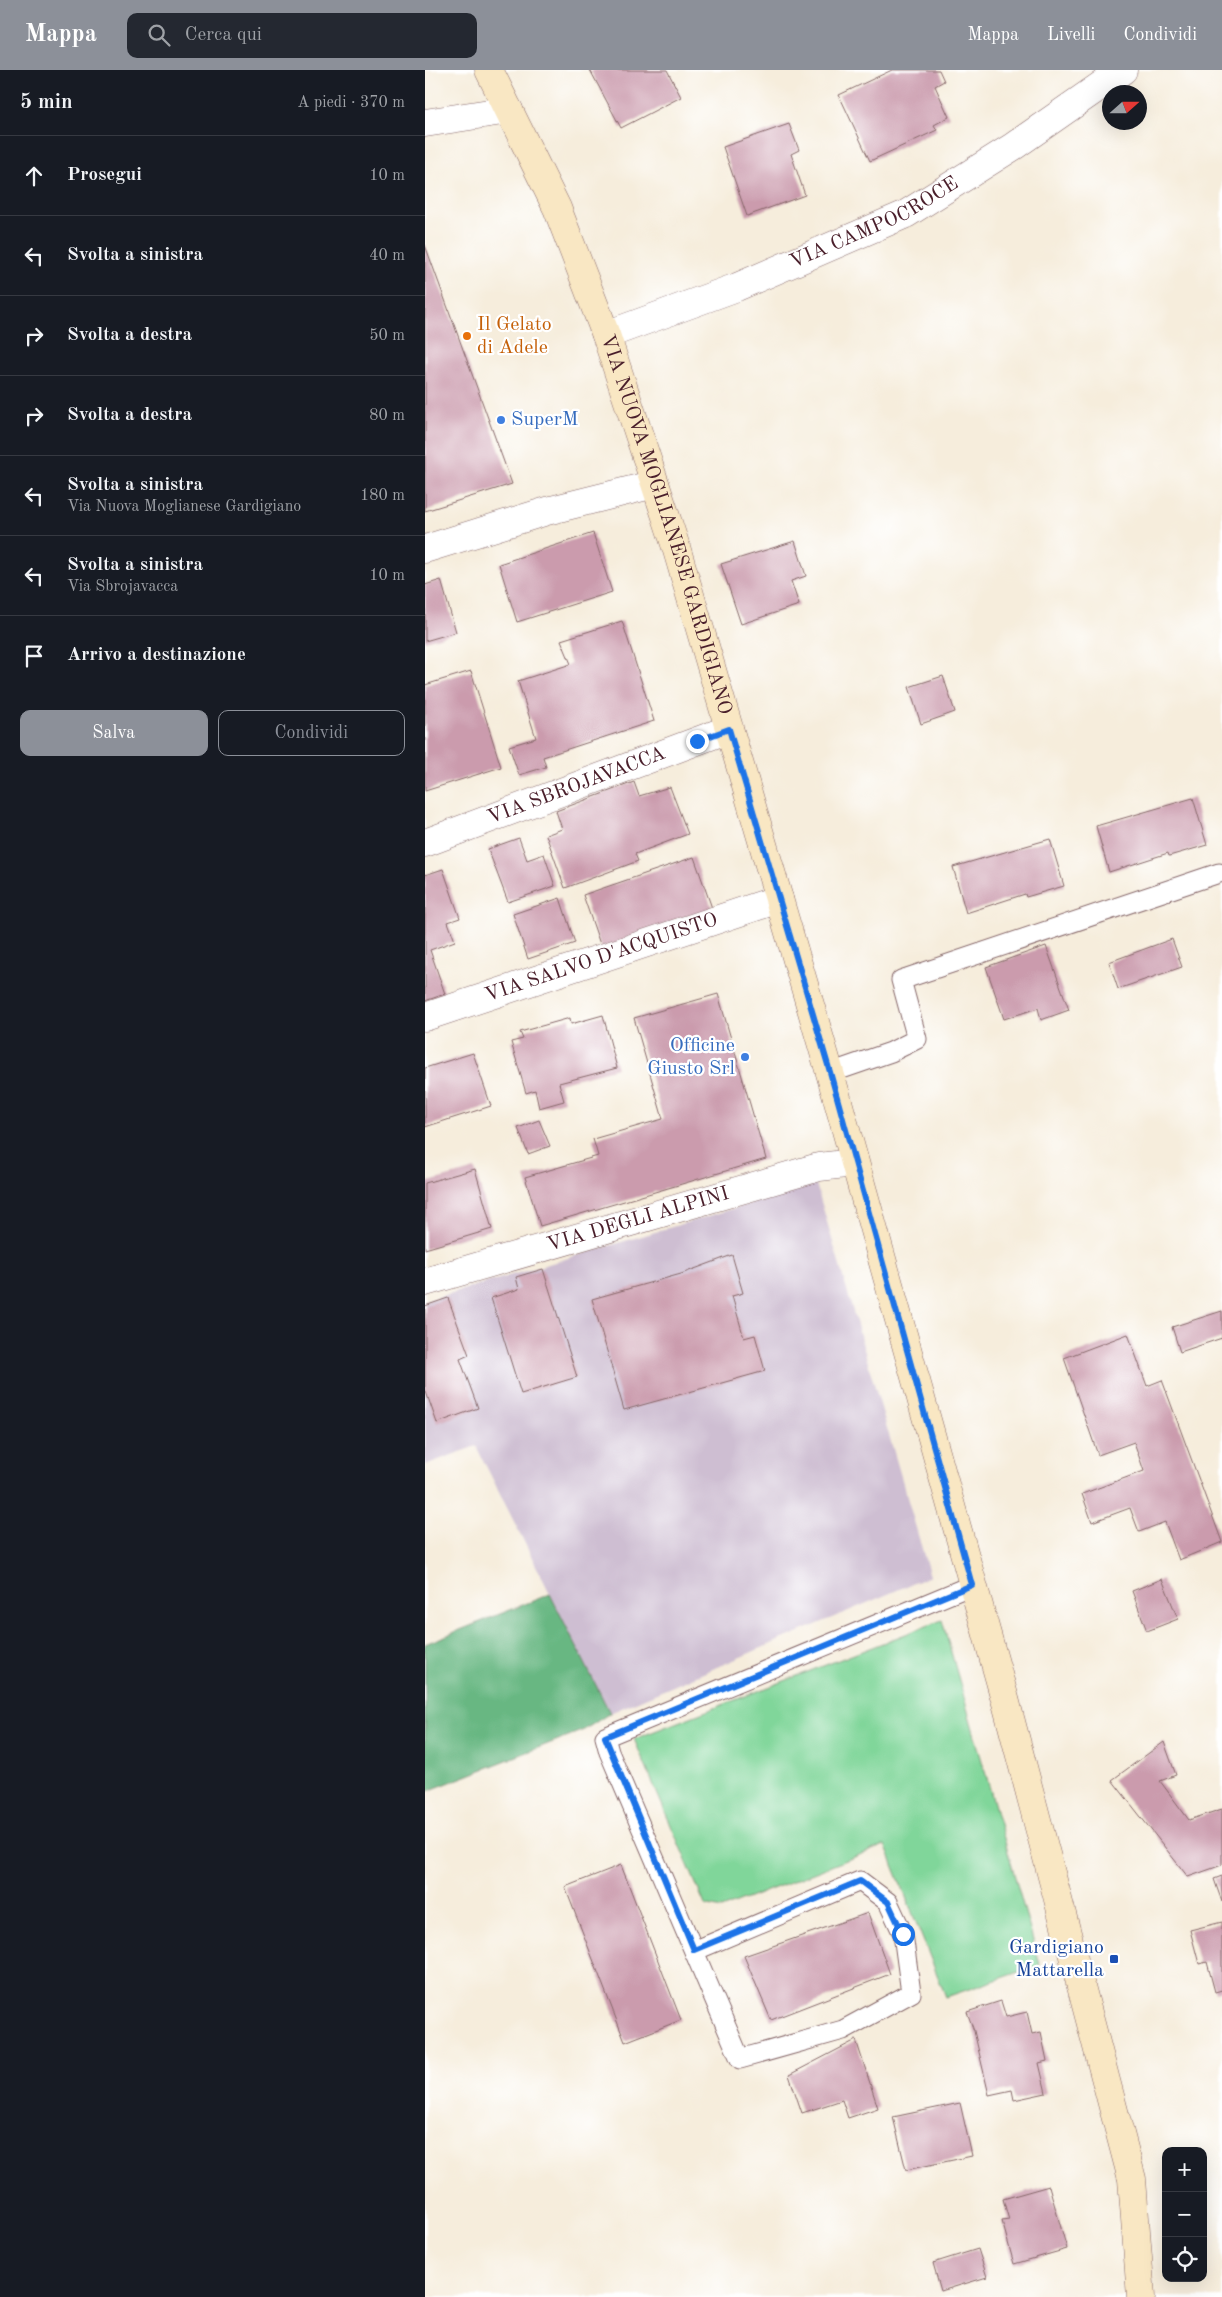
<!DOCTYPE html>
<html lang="it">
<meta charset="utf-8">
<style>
body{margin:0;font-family:"Old Standard TT",serif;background:#242831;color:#f1f3f6}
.controls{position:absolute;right:15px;bottom:15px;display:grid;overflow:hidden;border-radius:10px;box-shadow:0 5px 20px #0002}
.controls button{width:45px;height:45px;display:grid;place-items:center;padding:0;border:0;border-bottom:1px solid #363941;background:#171b24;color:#f1f3f6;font:25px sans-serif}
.compass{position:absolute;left:677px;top:15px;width:45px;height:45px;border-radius:50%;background:#171b24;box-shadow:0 5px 20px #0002;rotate:69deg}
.stop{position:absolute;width:15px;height:15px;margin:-11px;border:4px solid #1a73e8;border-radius:50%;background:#fff}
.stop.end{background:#1a73e8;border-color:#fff;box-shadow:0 1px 5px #0008}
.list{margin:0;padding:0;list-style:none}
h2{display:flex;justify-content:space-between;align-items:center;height:65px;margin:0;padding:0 20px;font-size:21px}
h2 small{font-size:16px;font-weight:400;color:#9ea1a6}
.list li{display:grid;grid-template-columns:32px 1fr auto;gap:15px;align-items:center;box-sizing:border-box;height:80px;padding:0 20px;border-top:1px solid #363941}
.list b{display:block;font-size:19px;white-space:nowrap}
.list p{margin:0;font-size:16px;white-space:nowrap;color:#9ea1a6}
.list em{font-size:16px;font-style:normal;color:#9ea1a6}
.actions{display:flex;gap:10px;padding:15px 20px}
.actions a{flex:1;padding:11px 0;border:1px solid #8c9099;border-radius:10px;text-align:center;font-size:18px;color:#8c9099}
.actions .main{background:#8c9099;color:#fff}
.icon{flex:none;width:28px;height:28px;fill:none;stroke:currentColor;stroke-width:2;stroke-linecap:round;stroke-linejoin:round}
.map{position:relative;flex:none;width:797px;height:2227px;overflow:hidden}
header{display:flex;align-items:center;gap:30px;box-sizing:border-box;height:70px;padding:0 25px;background:#8c9099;color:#fff}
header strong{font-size:24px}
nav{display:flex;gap:28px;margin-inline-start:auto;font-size:18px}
.search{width:350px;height:45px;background:#242831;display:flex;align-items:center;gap:12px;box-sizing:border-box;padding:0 18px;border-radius:10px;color:#9ea1a6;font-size:19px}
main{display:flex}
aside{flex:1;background:#171b24}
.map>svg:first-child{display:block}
</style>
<header>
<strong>Mappa</strong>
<div class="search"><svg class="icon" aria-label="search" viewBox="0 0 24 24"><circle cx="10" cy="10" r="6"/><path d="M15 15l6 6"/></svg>Cerca qui</div>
<nav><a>Mappa</a><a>Livelli</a><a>Condividi</a></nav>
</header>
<main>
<aside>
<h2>5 min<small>A piedi · 370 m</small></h2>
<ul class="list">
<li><svg class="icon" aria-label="ahead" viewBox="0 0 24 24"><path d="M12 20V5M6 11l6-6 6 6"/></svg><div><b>Prosegui</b></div><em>10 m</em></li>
<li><svg class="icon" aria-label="left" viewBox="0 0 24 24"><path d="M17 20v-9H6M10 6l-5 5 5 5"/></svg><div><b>Svolta a sinistra</b></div><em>40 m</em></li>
<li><svg class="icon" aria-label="right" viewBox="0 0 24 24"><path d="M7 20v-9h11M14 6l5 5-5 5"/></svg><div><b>Svolta a destra</b></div><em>50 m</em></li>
<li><svg class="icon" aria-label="right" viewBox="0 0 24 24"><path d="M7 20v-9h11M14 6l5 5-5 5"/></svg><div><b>Svolta a destra</b></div><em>80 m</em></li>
<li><svg class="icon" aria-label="left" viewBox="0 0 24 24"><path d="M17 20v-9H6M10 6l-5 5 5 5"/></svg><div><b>Svolta a sinistra</b><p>Via Nuova Moglianese Gardigiano</p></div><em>180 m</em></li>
<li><svg class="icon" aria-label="left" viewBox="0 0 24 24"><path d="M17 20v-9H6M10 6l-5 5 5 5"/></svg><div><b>Svolta a sinistra</b><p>Via Sbrojavacca</p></div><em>10 m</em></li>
<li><svg class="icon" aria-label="arrive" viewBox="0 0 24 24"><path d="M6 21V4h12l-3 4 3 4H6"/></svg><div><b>Arrivo a destinazione</b></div></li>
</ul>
<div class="actions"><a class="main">Salva</a><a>Condividi</a></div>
</aside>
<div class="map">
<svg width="797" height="2227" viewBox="0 0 797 2227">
<rect width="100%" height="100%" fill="#fff"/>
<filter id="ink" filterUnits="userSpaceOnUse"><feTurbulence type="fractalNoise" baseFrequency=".02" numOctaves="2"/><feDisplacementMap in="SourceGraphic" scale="10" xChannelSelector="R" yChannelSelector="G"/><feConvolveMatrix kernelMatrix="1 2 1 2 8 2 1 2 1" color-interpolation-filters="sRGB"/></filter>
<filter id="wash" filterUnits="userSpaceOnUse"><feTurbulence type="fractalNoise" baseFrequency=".0096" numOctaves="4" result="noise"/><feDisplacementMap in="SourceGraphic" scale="20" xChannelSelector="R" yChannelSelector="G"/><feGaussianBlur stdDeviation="1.12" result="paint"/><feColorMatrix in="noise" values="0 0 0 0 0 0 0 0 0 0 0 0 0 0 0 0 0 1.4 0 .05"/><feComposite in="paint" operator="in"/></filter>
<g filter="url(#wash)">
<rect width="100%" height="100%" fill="#f6eddc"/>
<!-- industrial -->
<path fill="#cebed2" d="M391,1114L505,1506L185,1643L51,1376L0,1395V1231Z"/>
<!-- green -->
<path fill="#80d69a" stroke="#657a62" d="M517,1550L615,1895L521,1927L460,1775L296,1839L280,1835L209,1669Z"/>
<!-- forest -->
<path fill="#68b782" stroke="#596b56" d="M125,1524L185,1643L159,1660L0,1722V1574Z"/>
<g id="blocks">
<!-- building -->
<path fill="#cb9bad" d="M165,0H242L256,27L196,58Z
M467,0H514L519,11L510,16L524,47L509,55L512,60L445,91L414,25Z
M364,54L374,80L366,84L380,125L322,146L298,77Z
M0,175L87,414L0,441Z
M168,463L187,522L92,552L74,494Z
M370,471L381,506L366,511L374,535L316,554L296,494Z
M16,510L31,562L0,571V515Z
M197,551L229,651L118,687L121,697L94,705L84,676L111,668L93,611L146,594L136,570Z
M46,601L76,697L0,721V615Z
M518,606L530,642L496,654L484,617Z
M209,712L214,726L245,717L263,764L210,784L213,791L140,818L121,765L137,759L131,741Z
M768,728L782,775L744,786L743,783L684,802L671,756Z
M94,768L102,790L119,784L130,816L83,832L63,779Z
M625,769L639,816L601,827L600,824L541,843L528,797Z
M269,787L288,841L177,880L158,825Z
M18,799L35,848L23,852L30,871L5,880L20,924L0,931V805Z
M135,828L150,873L103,889L88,844Z
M747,869L757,897L693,919L684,892Z
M621,876L644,940L616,950L613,938L579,949L561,897Z
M293,924L341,1089L115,1156L100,1107L173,1086L168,1069L238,1049L209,948Z
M178,945L192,998L134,1013L139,1031L114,1038L110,1020L101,1023L86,972L98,969L95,962L145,948L146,954Z
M48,983L66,1036L0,1057V998Z
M114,1050L125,1076L103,1084L93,1058Z
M50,1099L67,1159L0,1179V1113Z
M307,1185L318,1223L307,1226L319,1268L330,1265L340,1301L199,1340L167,1229L256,1204Z
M118,1199L152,1307L96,1324L66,1228L94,1219L91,1207Z
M23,1228L44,1285L35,1289L53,1338L12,1353L0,1319V1236Z
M797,1241V1268L755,1282L747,1257Z
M703,1264L722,1316L737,1310L797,1472L754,1490L740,1452L714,1462L705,1438L667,1452L657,1424L719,1401L709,1372L673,1385L639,1288Z
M737,1509L753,1549L722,1561L707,1521Z
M739,1672L751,1705L735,1711L764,1750L797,1739V1795L763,1807L687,1710Z
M196,1795L256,1950L200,1972L140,1817Z
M797,1806V1832L789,1809Z
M443,1843L465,1904L346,1950L319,1886Z
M797,1852V1920L790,1922L782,1892L774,1894L765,1860Z
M576,1931L581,1947L602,1942L607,1964L616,1962L622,1991L614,1993L621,2023L589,2030L587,2020L564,2025L549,1961L542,1942Z
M431,1970L453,2038L423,2048L417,2030L377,2043L364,2005Z
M535,2033L547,2086L481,2100L468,2047Z
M624,2116L642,2179L589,2194L577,2151L584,2150L578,2129Z
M553,2179L562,2207L516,2221L508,2193Z"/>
</g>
</g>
<g filter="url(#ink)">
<use href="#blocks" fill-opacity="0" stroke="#866769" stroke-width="1"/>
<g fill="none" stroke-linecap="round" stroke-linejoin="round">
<defs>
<path id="service" d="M405,1003L466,982L492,969L476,910L794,803
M269,1881L435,1811L463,1832L478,1864L486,1923L418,1960L315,1989L184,1682L180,1667L547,1515"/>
<g id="minor">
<path id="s1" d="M181,265L312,217L481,144L589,76L698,0"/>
<path d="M0,479L122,441L230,414"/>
<path id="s2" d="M0,773L304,659"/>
<path id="s3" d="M0,947L354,829"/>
<path id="s4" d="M0,1212L394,1097L429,1093"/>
</g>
<path id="tertiary" d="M0,53L84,40"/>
<g id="secondary">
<path id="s5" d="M64,0L132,138L181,265L251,477L405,1003L580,1629L707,2109L716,2227"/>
</g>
</defs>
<!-- service casing -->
<use href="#service" stroke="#866769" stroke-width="21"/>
<!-- minor casing -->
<use href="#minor" stroke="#866769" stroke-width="29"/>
<!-- tertiary casing -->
<use href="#tertiary" stroke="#866769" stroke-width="29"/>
<!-- secondary casing -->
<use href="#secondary" stroke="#866769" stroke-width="29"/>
<!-- service -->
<use href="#service" stroke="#fff" stroke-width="19"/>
<!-- minor -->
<use href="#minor" stroke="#fff" stroke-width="28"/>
<!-- tertiary -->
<use href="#tertiary" stroke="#fff" stroke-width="28"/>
<!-- secondary -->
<use href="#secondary" stroke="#f9e7c3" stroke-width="28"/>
</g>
</g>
<g fill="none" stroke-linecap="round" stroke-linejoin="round" filter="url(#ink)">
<!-- route -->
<path stroke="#1a73e8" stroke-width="6" d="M272,671L304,659L405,1002L547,1515L180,1667L269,1880L435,1811L463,1832L478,1864"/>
</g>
<!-- markers -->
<circle fill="#e8710a" stroke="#fff" stroke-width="2" cx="42" cy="266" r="5"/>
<g fill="#3f7fe0" stroke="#fff" stroke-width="2">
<circle cx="76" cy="350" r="5"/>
<circle cx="320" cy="987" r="5"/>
</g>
<rect fill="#1a4fb4" stroke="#fff" stroke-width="2" x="684" y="1884" width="10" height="10" rx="2.5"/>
<g text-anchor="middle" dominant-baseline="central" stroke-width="4.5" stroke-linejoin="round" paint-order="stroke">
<!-- street labels -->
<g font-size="20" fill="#4a1f2b" stroke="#fff">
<text stroke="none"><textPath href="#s1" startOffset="291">VIA CAMPOCROCE</textPath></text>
<text stroke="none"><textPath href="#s5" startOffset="489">VIA NUOVA MOGLIANESE GARDIGIANO</textPath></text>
<text stroke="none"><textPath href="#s2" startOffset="162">VIA SBROJAVACCA</textPath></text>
<text stroke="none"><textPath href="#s3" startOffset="186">VIA SALVO D'ACQUISTO</textPath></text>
<text stroke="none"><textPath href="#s4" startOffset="222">VIA DEGLI ALPINI</textPath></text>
</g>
<!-- food labels -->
<g font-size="20" fill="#c56008" stroke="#fff" text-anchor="start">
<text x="52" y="255">Il Gelato<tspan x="52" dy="23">di Adele</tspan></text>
</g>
<!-- shop labels -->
<g font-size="20" fill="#366cbe" stroke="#fff" text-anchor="start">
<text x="86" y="350">SuperM</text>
<text x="310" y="976" text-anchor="end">Officine<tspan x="310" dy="23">Giusto Srl</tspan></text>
</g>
<!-- transit labels -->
<g font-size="20" fill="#164399" stroke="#fff" text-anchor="end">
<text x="679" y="1878">Gardigiano<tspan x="679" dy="23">Mattarella</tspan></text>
</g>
</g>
</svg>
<div class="controls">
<button>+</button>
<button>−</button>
<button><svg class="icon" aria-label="locate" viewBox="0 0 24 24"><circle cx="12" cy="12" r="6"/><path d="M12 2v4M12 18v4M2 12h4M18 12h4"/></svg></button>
</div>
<svg class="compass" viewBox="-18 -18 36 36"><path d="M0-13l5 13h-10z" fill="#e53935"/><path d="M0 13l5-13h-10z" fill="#9ea1a6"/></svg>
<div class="stop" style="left:478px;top:1864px"></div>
<div class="stop end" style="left:272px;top:671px"></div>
</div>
</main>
